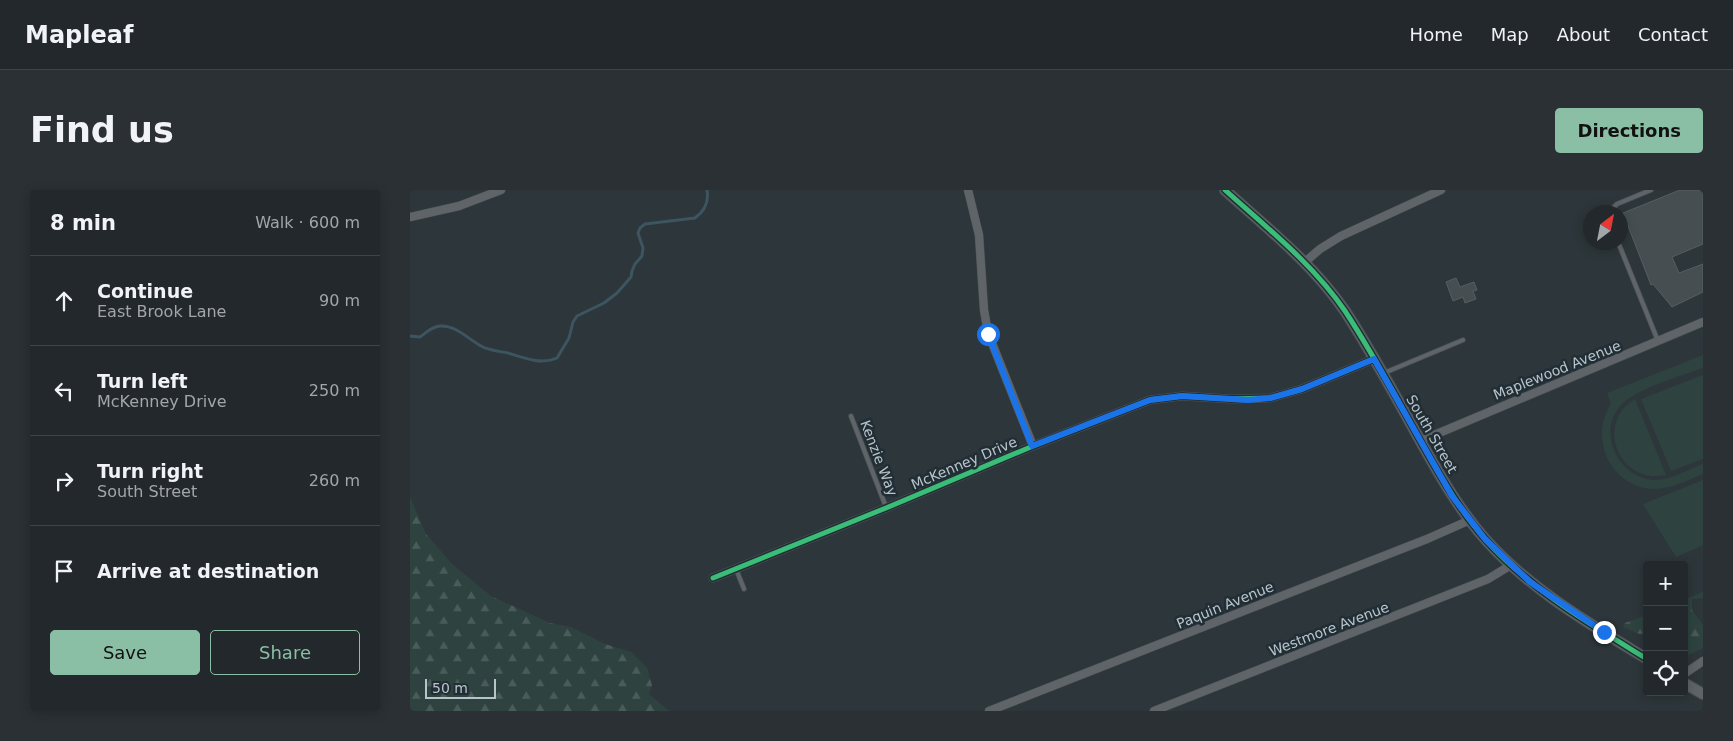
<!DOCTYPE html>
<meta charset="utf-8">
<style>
body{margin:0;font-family:"DejaVu Sans",sans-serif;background:#2a3034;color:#f1f3f6}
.controls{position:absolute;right:15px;bottom:15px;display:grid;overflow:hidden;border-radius:5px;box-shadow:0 2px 12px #0003}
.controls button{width:45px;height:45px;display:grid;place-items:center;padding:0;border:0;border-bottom:1px solid #3f4448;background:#22282c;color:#f1f3f6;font:25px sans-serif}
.compass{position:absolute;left:1173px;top:15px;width:45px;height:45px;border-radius:50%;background:#22282c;box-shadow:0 2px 12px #0003;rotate:32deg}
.scale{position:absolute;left:15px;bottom:12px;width:71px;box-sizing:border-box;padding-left:5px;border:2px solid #b9c3ca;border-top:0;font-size:14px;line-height:18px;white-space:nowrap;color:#b9c3ca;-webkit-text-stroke:4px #212e35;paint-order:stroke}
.stop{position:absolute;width:15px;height:15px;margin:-11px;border:4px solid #1a73e8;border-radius:50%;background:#fff}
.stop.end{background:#1a73e8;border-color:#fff;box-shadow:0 1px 5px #0008}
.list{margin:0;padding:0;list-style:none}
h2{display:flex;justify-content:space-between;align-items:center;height:65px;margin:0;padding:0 20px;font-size:21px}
h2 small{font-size:16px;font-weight:400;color:#a2a6a9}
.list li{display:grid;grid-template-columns:32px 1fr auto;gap:15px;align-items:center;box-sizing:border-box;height:90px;padding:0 20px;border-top:1px solid #3f4448}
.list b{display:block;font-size:19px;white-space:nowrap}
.list p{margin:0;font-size:16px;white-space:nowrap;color:#a2a6a9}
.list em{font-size:16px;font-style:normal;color:#a2a6a9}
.actions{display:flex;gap:10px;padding:15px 20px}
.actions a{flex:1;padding:11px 0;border:1px solid #8abfa5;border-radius:5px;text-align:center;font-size:18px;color:#8abfa5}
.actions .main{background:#8abfa5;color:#111}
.icon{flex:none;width:28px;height:28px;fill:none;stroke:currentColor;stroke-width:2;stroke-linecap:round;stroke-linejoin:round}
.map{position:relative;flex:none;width:1293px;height:521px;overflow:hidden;border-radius:5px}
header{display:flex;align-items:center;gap:30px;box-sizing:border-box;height:70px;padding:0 25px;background:#22282c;border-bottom:1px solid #3f4448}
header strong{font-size:24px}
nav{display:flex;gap:28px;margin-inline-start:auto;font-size:18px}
.intro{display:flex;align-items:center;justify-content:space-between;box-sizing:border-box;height:120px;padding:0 30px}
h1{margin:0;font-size:35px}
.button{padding:12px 22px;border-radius:5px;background:#8abfa5;color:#111;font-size:18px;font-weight:700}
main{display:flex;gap:30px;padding:0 30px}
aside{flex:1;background:#22282c;border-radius:5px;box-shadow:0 2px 12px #0003}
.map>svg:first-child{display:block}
</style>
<header>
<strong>Mapleaf</strong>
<nav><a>Home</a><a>Map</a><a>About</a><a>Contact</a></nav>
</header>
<div class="intro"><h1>Find us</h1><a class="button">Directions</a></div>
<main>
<aside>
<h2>8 min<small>Walk · 600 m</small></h2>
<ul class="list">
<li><svg class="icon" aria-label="ahead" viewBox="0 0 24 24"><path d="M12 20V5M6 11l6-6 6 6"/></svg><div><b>Continue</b><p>East Brook Lane</p></div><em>90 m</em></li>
<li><svg class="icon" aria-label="left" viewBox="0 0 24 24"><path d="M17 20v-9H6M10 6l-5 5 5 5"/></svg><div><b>Turn left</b><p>McKenney Drive</p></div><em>250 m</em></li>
<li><svg class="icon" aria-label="right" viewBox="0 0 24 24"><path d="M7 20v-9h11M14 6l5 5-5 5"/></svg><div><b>Turn right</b><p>South Street</p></div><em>260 m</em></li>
<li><svg class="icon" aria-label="arrive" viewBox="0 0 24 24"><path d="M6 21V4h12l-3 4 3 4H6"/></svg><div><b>Arrive at destination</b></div></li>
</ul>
<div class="actions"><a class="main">Save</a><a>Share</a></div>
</aside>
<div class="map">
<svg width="1293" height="521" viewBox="0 0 1293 521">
<defs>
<pattern id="forest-firs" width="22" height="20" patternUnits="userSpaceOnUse" patternTransform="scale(1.25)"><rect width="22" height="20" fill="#2e433f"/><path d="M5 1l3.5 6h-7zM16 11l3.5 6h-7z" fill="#4a5c59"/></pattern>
</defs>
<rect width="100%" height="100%" fill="#2d363a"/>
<!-- forest -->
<path fill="url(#forest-firs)" d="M0,307L16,344L42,374L81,406L140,433L161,437L195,454L221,462L237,478L242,495L239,504L259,521H0Z
M1293,402V408L1282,409V420L1293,435V458L1274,467V410Z
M1237,425V443L1229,444L1213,437L1215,433Z"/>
<!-- pitch -->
<path fill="#2e433f" d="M1293,165V178C1271,186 1228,198 1212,214C1186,240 1207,286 1242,290C1259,291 1277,280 1293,274V284C1278,290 1261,299 1245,299C1201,298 1178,249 1201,214L1197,203Z
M1293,185V269L1261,281L1231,209Z
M1225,209L1256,285C1209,295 1184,233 1225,209Z
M1293,290V355L1266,367L1233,314Z"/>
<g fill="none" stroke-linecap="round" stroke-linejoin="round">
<!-- stream -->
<path stroke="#3c5561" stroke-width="3" d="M0,146L10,147C17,142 21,137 30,136C46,135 58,149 71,156C80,161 89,161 98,163C114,168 131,175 147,168L159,148L163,132L167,126L194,113L207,103L221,87L222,81L225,74L232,66L233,58L228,43L230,38L235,34L285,28C295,21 299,12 297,0"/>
</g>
<!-- building -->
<path fill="#464e51" stroke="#565e61" d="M1270,0H1293V54L1262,67L1269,83L1293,74V102L1262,117L1243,94L1241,95L1213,23Z
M1046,88L1050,97L1064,92L1067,100L1063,101L1066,109L1055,113L1053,107L1043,111L1036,92Z"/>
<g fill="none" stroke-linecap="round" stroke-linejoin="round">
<defs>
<path id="service" d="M1199,22L1207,14L1241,0
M1208,52L1248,151
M974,183L1053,150
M441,226L476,317
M326,379L334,399"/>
<path id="minor" d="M558,0L569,45L574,120L578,143L623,256
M0,27L49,16L91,0
M895,72L910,59L931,46L1031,0
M1010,251L1293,132
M303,388L476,318L623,256L740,210L772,206L821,209L860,208L892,199L964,169
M1274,484L1293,471
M579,521L1017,349L1060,330
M744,521L1078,389L1101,375"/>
<path id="tertiary" d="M815,0C857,38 903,74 935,121C964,165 989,213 1015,259C1033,291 1051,322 1076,350C1121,400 1180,434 1237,469
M1274,493L1293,504"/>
</defs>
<!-- service casing -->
<use href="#service" stroke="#4b5155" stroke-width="5.5"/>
<!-- minor casing -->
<use href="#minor" stroke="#4b5155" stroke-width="9"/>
<!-- tertiary casing -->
<use href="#tertiary" stroke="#4b5155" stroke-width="12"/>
<!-- service -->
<use href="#service" stroke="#5e6468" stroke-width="4"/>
<!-- minor -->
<use href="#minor" stroke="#5e6468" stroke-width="8"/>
<!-- tertiary -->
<use href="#tertiary" stroke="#5e6468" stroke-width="10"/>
<defs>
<path id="cycleway" d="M815,0C857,38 903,74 935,121C964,165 989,213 1015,259C1033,291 1051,322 1076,350C1121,400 1180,434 1237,469
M303,388L476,318L623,256L740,210L772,206L821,209L860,208L892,199L964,169"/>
</defs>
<!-- cycleway casing -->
<use href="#cycleway" stroke="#212e35" stroke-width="8"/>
<!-- cycleway -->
<use href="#cycleway" stroke="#3abd76" stroke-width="5"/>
</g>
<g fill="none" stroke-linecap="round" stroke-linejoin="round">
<!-- route -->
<path stroke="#1a73e8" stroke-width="6" d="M578,144L622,256L740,210L772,206L838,210L860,208L892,199L964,169L1042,306L1075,349L1120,392L1194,442"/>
</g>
<g text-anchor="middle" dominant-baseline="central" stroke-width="5" stroke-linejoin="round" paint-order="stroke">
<!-- street labels -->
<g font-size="14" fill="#b9c3ca" stroke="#212e35">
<text transform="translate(1147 180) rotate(-22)">Maplewood Avenue</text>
<text transform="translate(1022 244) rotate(60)">South Street</text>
<text transform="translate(469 268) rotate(69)">Kenzie Way</text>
<text transform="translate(554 273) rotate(-23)">McKenney Drive</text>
<text transform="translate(815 415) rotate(-22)">Paquin Avenue</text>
<text transform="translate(919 439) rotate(-21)">Westmore Avenue</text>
</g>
</g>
</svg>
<div class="controls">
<button>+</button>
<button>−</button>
<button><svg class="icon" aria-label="locate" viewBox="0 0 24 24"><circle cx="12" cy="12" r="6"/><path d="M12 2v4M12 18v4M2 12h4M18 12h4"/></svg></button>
</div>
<svg class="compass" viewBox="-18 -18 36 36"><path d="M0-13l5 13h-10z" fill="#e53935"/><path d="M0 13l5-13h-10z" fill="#a2a6a9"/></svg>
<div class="scale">50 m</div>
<div class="stop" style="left:578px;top:144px"></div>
<div class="stop end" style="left:1194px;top:442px"></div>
</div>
</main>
